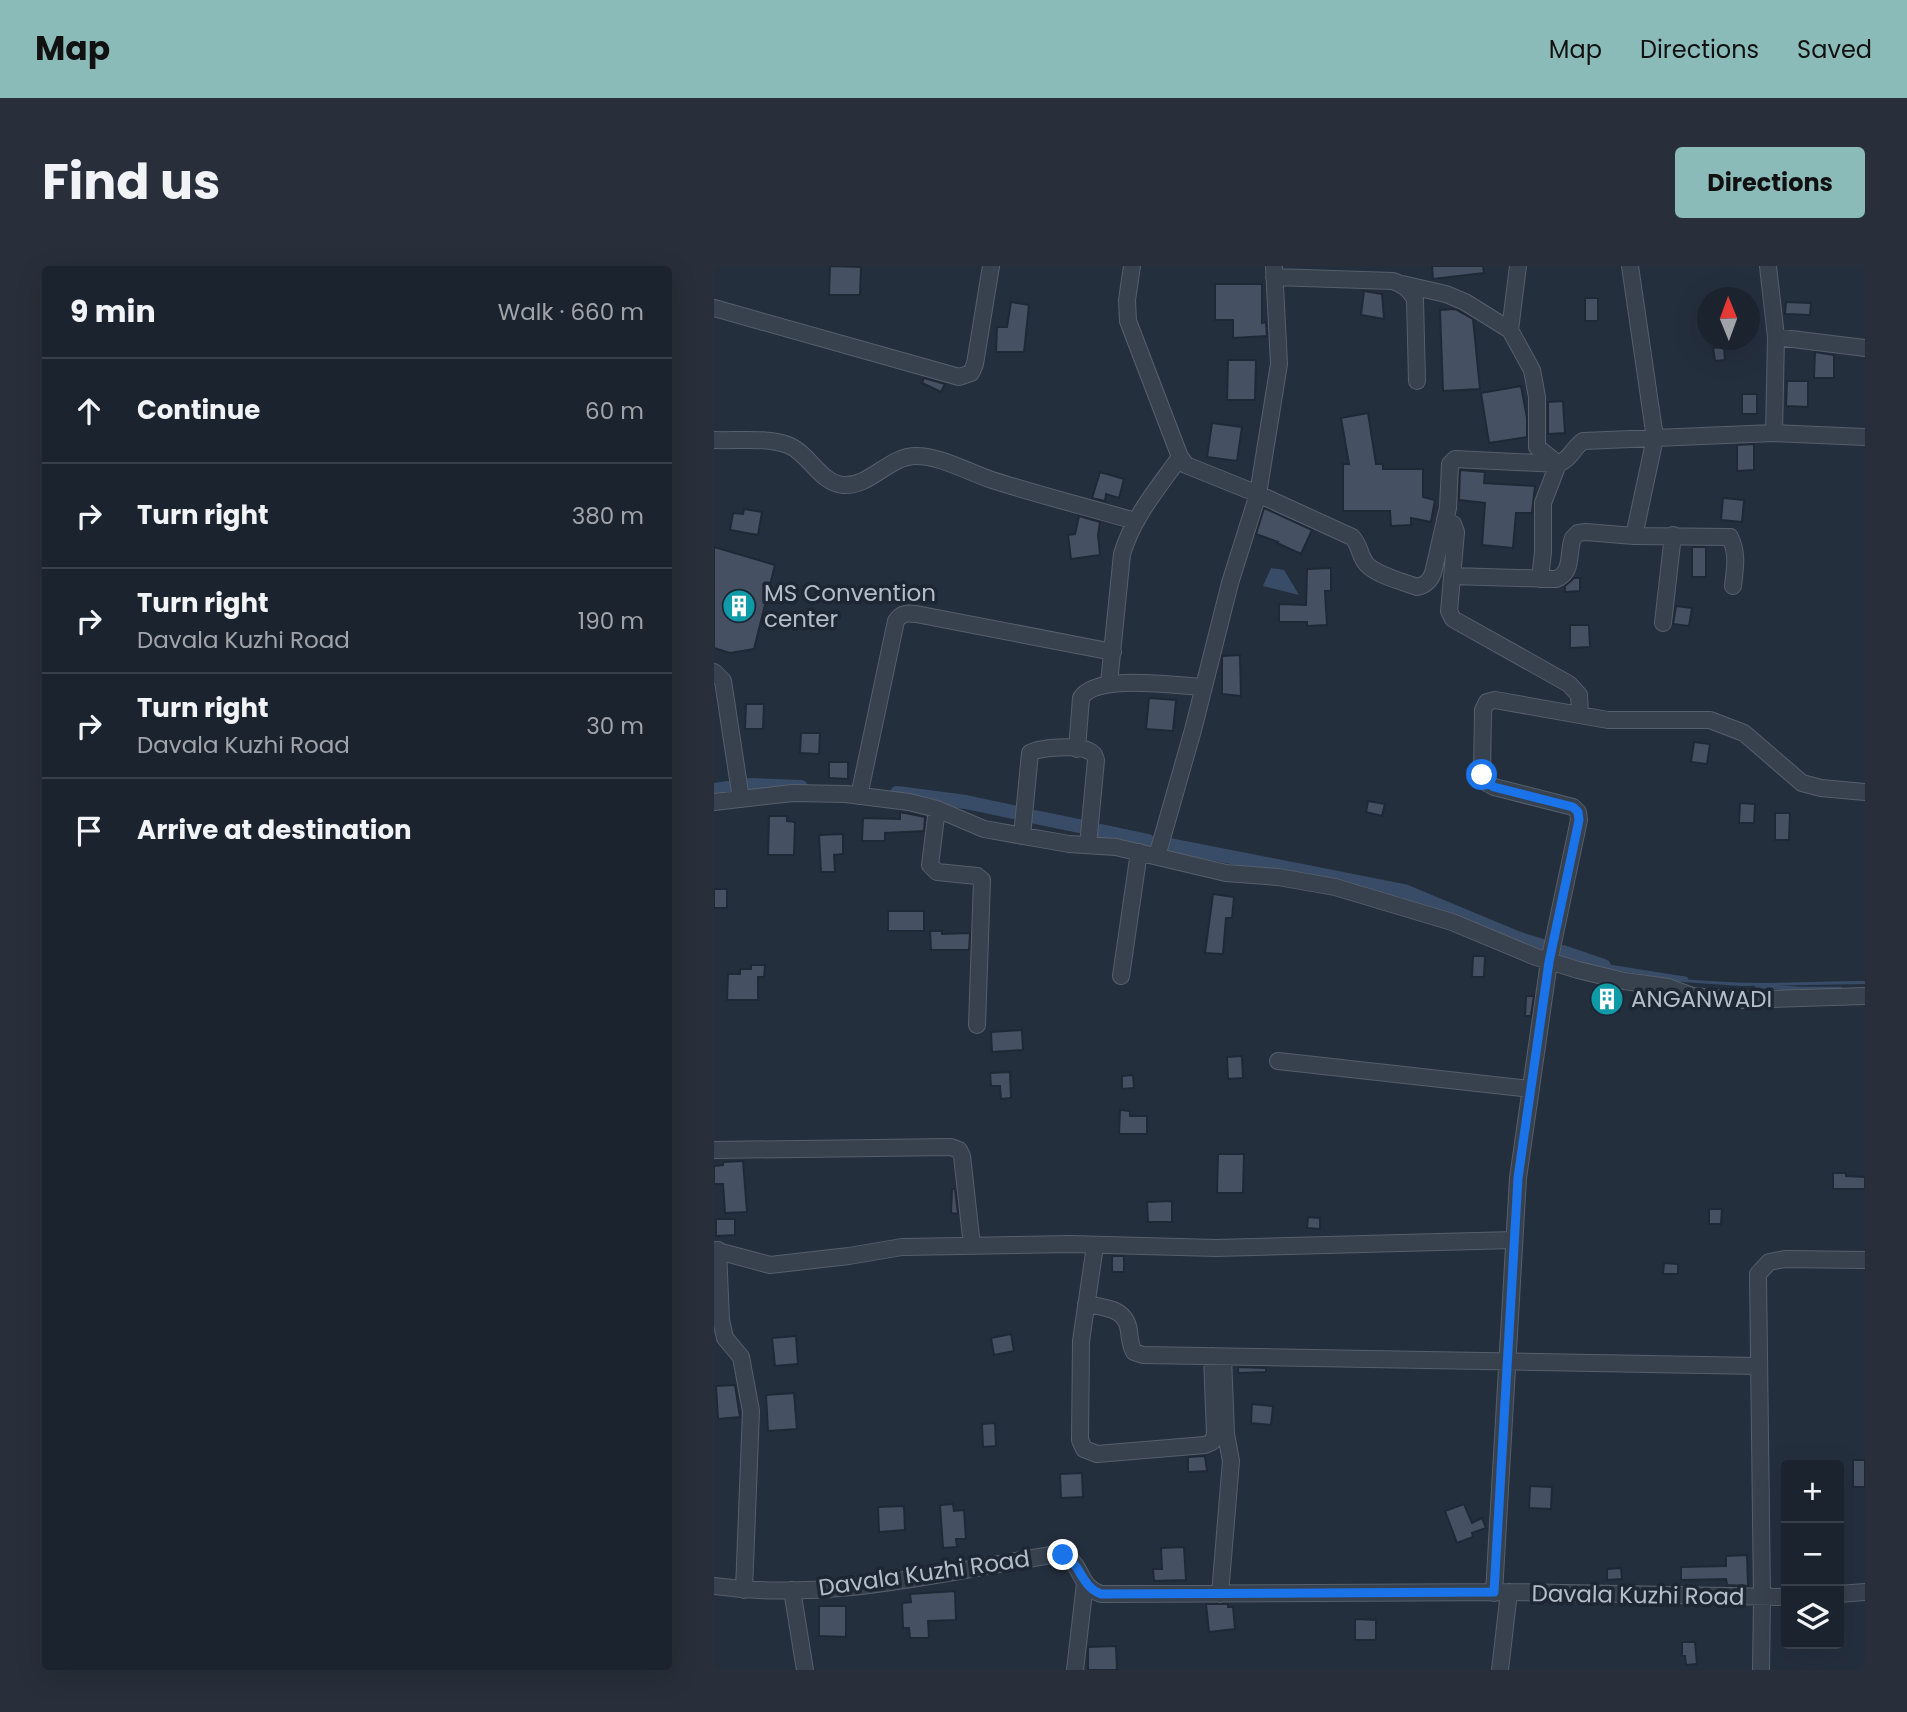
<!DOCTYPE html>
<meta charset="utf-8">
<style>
body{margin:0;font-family:Poppins,sans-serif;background:#282f3a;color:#f1f3f6}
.controls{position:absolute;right:21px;bottom:21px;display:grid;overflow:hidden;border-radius:7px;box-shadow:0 7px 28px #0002}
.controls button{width:63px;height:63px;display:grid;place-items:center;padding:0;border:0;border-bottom:2px solid #39404a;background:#1b232e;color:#f1f3f6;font:35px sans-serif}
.compass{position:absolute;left:983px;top:21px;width:63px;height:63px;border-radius:50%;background:#1b232e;box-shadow:0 7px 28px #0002;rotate:359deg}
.stop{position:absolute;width:21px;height:21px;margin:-16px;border:5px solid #1a73e8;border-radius:50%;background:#fff}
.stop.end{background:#1a73e8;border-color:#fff;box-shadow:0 2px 7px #0008}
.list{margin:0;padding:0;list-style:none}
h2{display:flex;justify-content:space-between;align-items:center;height:91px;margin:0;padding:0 28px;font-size:30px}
h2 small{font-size:23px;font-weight:400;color:#a0a4aa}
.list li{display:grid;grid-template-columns:46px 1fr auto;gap:21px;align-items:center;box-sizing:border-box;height:105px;padding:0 28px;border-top:2px solid #39404a}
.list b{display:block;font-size:26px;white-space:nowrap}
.list p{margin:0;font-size:23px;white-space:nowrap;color:#a0a4aa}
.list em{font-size:23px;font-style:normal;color:#a0a4aa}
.icon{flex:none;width:38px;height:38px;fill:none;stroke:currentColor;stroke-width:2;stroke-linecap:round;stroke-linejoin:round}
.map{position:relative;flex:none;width:1151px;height:1404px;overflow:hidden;border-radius:7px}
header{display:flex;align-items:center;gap:42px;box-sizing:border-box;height:98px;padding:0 35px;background:#8bbbb9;color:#111}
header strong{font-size:33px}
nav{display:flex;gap:38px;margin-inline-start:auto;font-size:24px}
.intro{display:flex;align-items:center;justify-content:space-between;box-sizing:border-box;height:168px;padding:0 42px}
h1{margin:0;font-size:49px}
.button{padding:18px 32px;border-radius:7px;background:#8bbbb9;color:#111;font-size:24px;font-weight:700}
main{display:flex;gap:42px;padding:0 42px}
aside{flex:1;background:#1b232e;border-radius:7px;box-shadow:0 7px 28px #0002}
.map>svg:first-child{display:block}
</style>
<header>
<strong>Map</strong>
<nav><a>Map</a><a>Directions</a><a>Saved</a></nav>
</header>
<div class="intro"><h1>Find us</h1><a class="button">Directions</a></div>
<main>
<aside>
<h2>9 min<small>Walk · 660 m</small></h2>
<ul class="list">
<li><svg class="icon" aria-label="ahead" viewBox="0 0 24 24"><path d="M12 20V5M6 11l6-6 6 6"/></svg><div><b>Continue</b></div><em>60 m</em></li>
<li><svg class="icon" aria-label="right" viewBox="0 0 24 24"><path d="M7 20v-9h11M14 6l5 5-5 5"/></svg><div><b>Turn right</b></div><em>380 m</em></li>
<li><svg class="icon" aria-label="right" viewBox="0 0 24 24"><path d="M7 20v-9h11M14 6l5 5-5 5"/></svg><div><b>Turn right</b><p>Davala Kuzhi Road</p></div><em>190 m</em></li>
<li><svg class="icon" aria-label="right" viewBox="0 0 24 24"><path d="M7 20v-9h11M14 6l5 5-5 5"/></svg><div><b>Turn right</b><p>Davala Kuzhi Road</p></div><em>30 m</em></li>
<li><svg class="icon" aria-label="arrive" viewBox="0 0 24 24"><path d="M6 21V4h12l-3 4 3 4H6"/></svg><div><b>Arrive at destination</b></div></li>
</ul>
</aside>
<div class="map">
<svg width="1151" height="1404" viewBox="0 0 1151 1404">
<rect width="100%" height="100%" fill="#242f3e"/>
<!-- water -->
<path fill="#394c67" d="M557,302L570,304L585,329L549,320Z
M887,703C938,711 991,716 1043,717C1079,717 1115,715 1151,715V718L1027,720L939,714Z"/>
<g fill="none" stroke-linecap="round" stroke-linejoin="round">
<!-- stream -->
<path stroke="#394c67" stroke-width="4.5" d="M890,700L972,713
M1043,720L1086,723H1126"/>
<!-- canal -->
<path stroke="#394c67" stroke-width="14" d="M36,519L87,521
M0,524L14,522
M183,527L252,536L299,546
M321,551L365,560
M387,565L434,575
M456,579L690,625L803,672L828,680
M849,686L890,700"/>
</g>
<!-- building -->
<path fill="#455162" stroke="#1f2835" stroke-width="2" d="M116,0L147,1L146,29H115Z
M718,0H769L770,7L719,13Z
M501,18H548V57L552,56L553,70L519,72V54H501Z
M650,25L668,28L670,53L647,49Z
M871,32H884V55H871Z
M297,36L315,39L310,86H282L283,61H293Z
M1072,36L1097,37L1096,49L1071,48Z
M741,43L759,53L766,123L729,125L726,44Z
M1010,81L1011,94L1001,95L999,82Z
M1101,86L1120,89V112H1100Z
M514,94H542L541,134H513Z
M210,112L231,118L227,126L208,117Z
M1073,115H1094V141L1072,140Z
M807,120L813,152V171L775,177L767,127Z
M1028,128H1043V148H1028Z
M849,135L851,167L834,168V136Z
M654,147L662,198H669V203H709V231L721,234L717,256L697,252V259L677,260L676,245H629V198H635L627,152Z
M498,157L528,161L523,195L493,191Z
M1040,178V204L1023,205V179Z
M746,204L771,206L770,217L821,220L818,247H802L799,282L768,279L771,237L745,234Z
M386,206L410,213L405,232L392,228L391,235L378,232Z
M1009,232L1030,234L1028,256L1007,254Z
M550,242L598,264L587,288L563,277L564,276L542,268Z
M30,243L48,246L44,269L16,264L19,247L29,248Z
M365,250L386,256L384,269L386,289L357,293L354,269L361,268Z
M0,281L61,299L40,383L16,387L0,382Z
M978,281H992V311H978Z
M617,302V325H611L613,359L593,360V356H565V338L592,339L593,303Z
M860,312H866V325L851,326V320Z
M962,340L978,342L975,360L959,358Z
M856,359H875L876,381L856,382Z
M526,389L527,430L508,428V390Z
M435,432L462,434L459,465L432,463Z
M32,438H50L49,463H31Z
M87,467H106L105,488L86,487Z
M980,476L996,478L993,498L977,496Z
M115,496H134V513L115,512Z
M654,535L671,538L668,550L652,546Z
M1026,537L1041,538L1040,557H1025Z
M186,546L211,551L210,565L171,567V575H148L149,552L186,553Z
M1061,547H1076L1075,574H1061Z
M55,550H73V555L81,556L80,589H54Z
M129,568V588L120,589L121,606H107L105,569Z
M0,623H13V642H0Z
M499,628L520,631L518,652H512L509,688L491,687Z
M174,645H210V665H174Z
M216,665H228V668L256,667L255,684H217Z
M759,690H771L770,711H758Z
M37,699H51L50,711H44V734H13L14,708H26V703H37Z
M881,723L907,725L906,746L878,743Z
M812,730H820L817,750H811Z
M308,764L309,784L278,786L277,766Z
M528,790L529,812L514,813L513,791Z
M296,806L297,832L287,833L286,820H277L276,807Z
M419,809L420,822L408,823V810Z
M406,844L416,845V850H433V868H405Z
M504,888H530L529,927H503Z
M29,895L33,946L11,947L9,918H0V900L9,899V896Z
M1119,907H1132V910L1151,911V923H1119Z
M238,923H241L244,948L237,947Z
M458,935V956H434L433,936Z
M995,943H1008L1007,958H995Z
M594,951L606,952V963L593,962Z
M2,953H21V969L2,970Z
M398,990H410V1006H398Z
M950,997L964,998V1008H949Z
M297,1068L300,1085L280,1089L277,1072Z
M82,1070L84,1098L61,1100L58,1072Z
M524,1101L552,1102V1106L524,1107Z
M21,1119L26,1151L4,1153L2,1120Z
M80,1127L83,1163L54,1165L52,1129Z
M538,1138L559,1140L557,1159L537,1157Z
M281,1157L282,1180L269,1181L268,1158Z
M491,1190L493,1205L474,1206V1191Z
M1139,1194H1151V1221H1139Z
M368,1207L369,1231L347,1232L346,1208Z
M816,1220L838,1221L837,1243L815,1242Z
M239,1238L240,1245L250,1244L252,1273H242L243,1281L229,1282L226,1239Z
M750,1238L758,1257L768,1252L772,1262L758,1267L759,1271L743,1277L731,1245Z
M190,1240L191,1264L165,1266L164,1241Z
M470,1281L472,1314L440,1315L439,1303H448L447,1282Z
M1033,1289L1034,1320L1013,1319L1012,1313L967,1314V1301L1012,1300V1290Z
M907,1302L908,1313L893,1314V1303Z
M241,1325L242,1354L214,1355L215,1372H196L195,1362H189L188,1337L197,1336L196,1328Z
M492,1338H514V1341H519L521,1363L495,1366Z
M105,1340H132V1371L105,1370Z
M641,1353L662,1354V1374H641Z
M968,1376H981L983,1398L972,1399L971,1390H968Z
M402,1380L403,1404H374V1381Z"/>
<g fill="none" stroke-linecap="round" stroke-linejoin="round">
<defs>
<path id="minor" d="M418,0L413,34L414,55L466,191L472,199L544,228L638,271C646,279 645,288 651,296C658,308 690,316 703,321C712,319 716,315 719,307L734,242L736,198L741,193L844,198C858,192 858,183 869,175L1060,167L1151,171
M804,0L796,64L818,104L823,131V181L844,198L829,237V286L826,313
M916,0L941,172L920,270
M1054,0L1062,71L1060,167
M560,11L679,15C690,19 695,23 701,33L703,115
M688,18L732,28L751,36L796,64
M0,42L245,111L257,107L261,98L277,0
M1062,71L1151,82
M0,174C23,175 52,171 74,179C95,187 106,217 129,219C156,221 175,190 202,190C227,190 254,206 278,214C325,229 373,241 421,255
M733,246L731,254L739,258L742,266L735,345L739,353L855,418L865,429L866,447
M738,310L842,313C860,306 853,287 859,272L864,267L872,266L920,270L1016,271C1024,288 1021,302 1019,320
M949,357L959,269
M0,406L9,415L27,533
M395,417L408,288C419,251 444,222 466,191
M363,483L367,432C382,407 462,420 489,421
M145,530L182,355C187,347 193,347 202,348L399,386
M0,536L79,527L132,528L195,536L223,543L270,563L355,578L402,581L512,607L564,611L621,621L738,656L822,691L864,704L910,715L954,721L978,730L1026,734L1151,730
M223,543L216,599L223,606L263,610L268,614L263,759
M308,570L316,487C326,481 365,479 375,485C380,487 380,489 382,494L374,579
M443,590L479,464L516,317L544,228L565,98L560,0
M407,710L425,586
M564,795L817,823
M0,884L237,881L245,884L248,890L258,980
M381,980L367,1075L366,1174L370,1183L383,1188L491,1179L498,1176L501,1169L498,1090
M0,984L56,999L135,990L188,981L356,978L502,982L800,974
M4,984L7,1054L11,1072L27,1091L37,1145L30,1324
M372,1038C392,1042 412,1042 415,1065C416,1073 416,1079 420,1086L429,1089L1045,1100
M0,1320C113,1336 226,1307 337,1289C373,1289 358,1318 387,1328L795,1326L1072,1331
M78,1324L91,1404
M780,1327L804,912L835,696L865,554L864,546L859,541L780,521L771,516L768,509L769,444L773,436L781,434L894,454H996L1030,467L1088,517L1107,522L1151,526
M506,1328L517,1195L512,1168L509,1091
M1125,1328L1151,1326
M361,1404L371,1317
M786,1404L795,1326
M1047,1404L1048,1332L1044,1008L1055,996L1071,993L1151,994"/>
</defs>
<!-- minor casing -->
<use href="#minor" stroke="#565f6c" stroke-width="18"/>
<!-- minor -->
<use href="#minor" stroke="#38414e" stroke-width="16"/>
</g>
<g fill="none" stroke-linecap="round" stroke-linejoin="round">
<!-- route -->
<path stroke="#1a73e8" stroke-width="9" d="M349,1289C367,1297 367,1321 387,1328L780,1326L804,912L835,696L865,554L864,546L859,541L780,521L771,516L768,509"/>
</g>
<!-- icons -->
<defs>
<symbol id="building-disc" viewBox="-11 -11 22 22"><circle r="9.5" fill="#0f9aa8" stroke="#1d2633"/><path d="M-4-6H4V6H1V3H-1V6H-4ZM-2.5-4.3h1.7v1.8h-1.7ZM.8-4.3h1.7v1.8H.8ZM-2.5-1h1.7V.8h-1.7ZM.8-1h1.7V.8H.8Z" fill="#fff"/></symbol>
</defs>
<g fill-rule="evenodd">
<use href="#building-disc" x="6" y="321" width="38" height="38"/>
<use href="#building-disc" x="874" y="714" width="38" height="38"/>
</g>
<g text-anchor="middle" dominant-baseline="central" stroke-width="7" stroke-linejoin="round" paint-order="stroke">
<!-- poi labels -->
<g font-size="23" fill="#b4bcc9" stroke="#1d2633" text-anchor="start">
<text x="50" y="327">MS Convention<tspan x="50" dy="26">center</tspan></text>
<text x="917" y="733">ANGANWADI</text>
</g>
<!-- street labels -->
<g font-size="23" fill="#b4bcc9" stroke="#1d2633">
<text transform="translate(210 1307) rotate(-8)">Davala Kuzhi Road</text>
<text transform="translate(924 1329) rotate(1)">Davala Kuzhi Road</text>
</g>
</g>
</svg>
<div class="controls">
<button>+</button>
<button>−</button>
<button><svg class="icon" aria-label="layers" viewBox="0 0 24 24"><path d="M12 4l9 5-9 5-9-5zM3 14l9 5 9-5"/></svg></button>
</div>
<svg class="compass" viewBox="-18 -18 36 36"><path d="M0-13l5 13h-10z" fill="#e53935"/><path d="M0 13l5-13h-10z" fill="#a0a4aa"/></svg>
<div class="stop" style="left:768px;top:509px"></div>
<div class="stop end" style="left:349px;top:1289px"></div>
</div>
</main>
